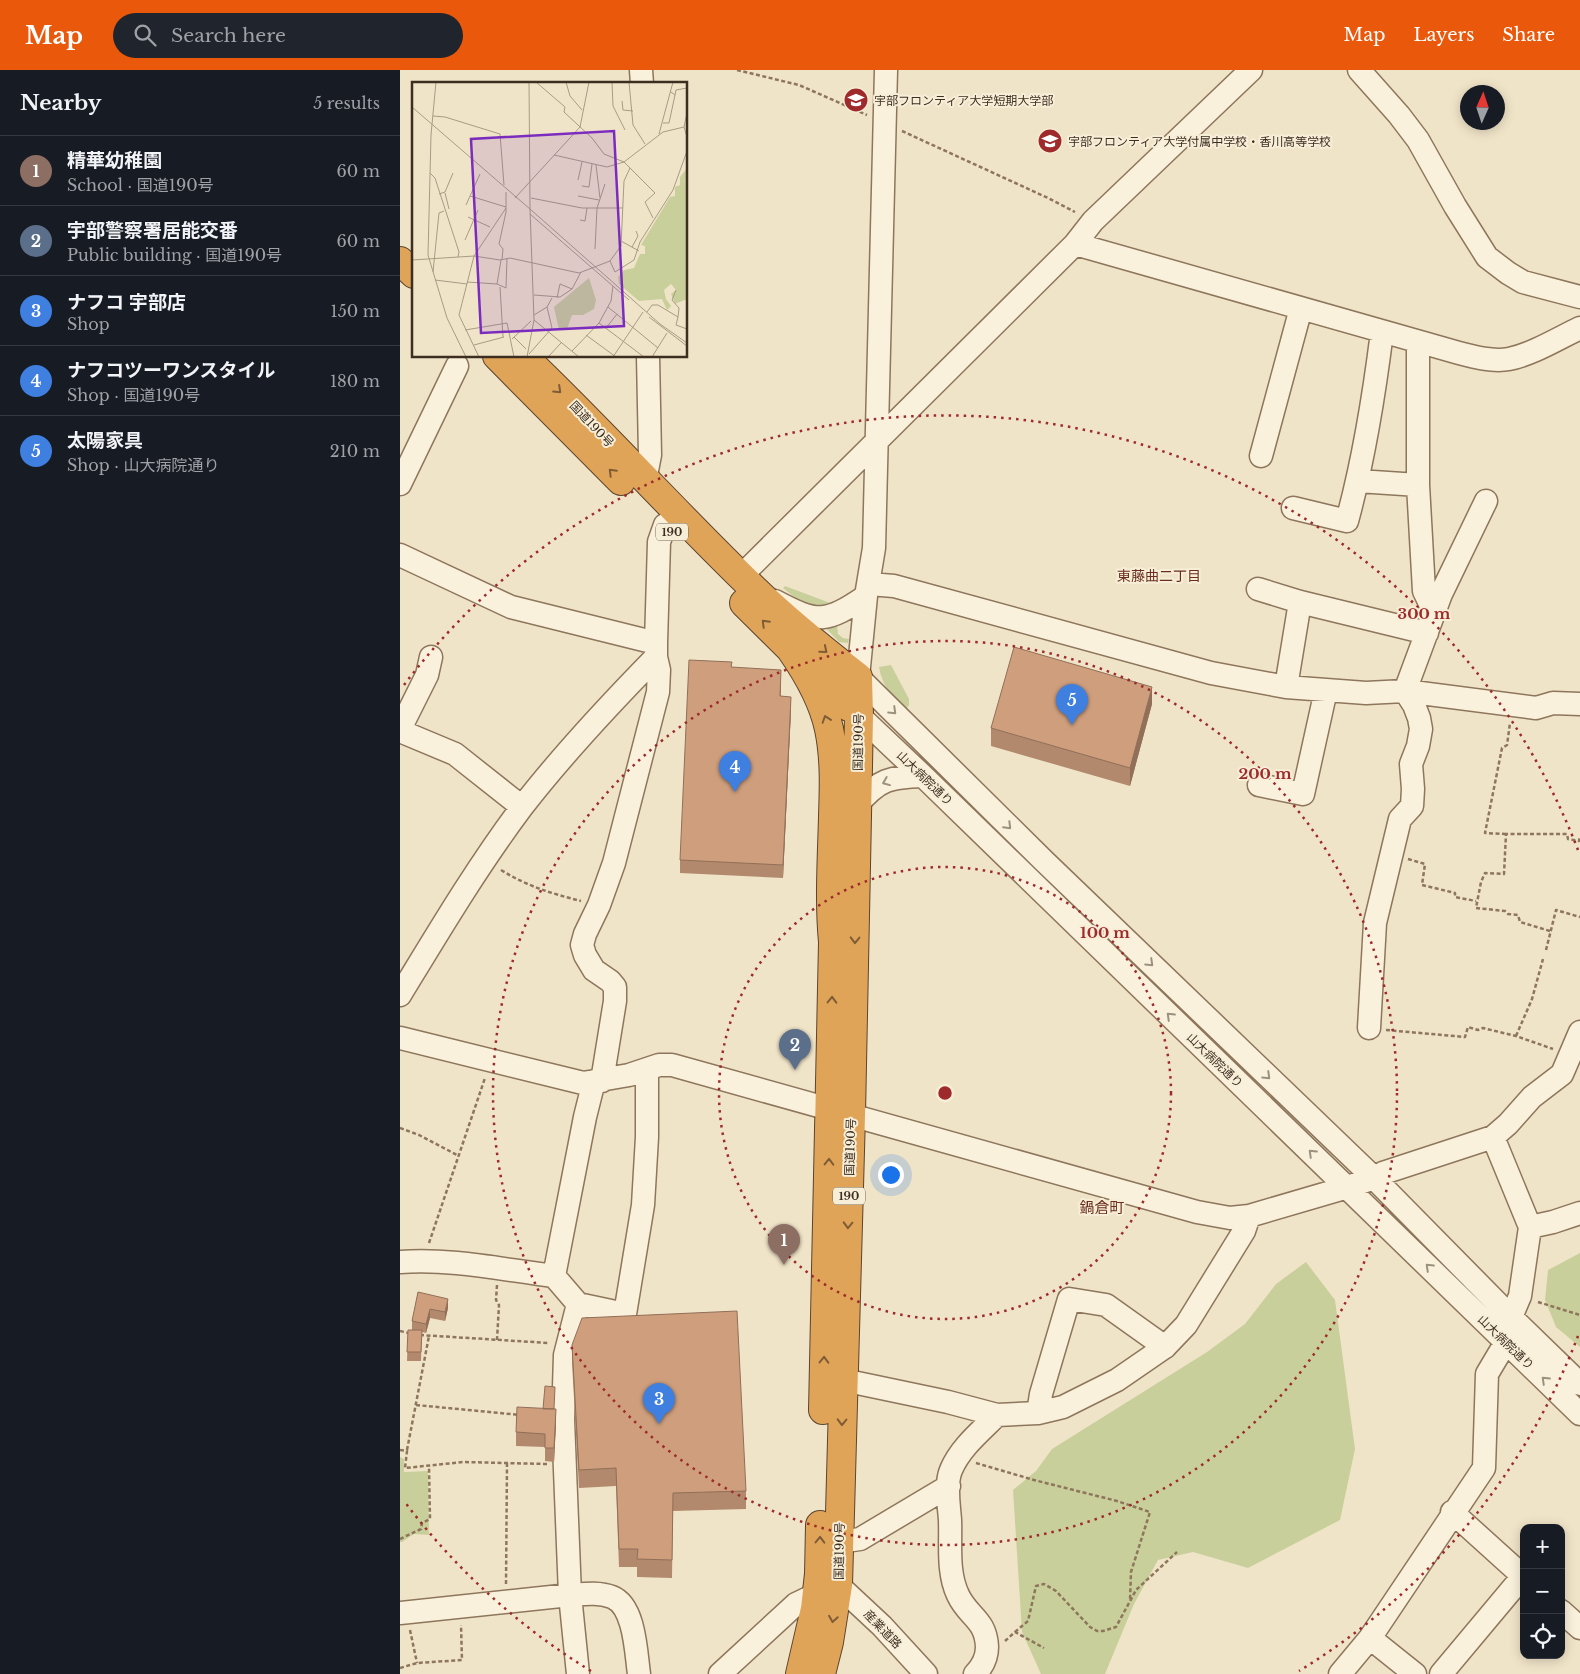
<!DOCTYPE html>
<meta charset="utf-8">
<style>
body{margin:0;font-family:"Libre Baskerville","Noto Sans JP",serif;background:#20242c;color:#f1f3f6}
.controls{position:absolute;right:15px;bottom:15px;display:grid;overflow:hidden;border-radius:10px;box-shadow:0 2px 12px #0003}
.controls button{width:45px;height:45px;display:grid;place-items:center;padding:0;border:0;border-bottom:1px solid #363941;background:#171b24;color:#f1f3f6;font:25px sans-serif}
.compass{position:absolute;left:1060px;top:15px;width:45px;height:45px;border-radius:50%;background:#171b24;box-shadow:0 2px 12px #0003;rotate:3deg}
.you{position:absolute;left:490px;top:1104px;width:18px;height:18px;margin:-12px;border:4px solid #fff;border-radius:50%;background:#1a73e8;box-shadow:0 0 0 8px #1a73e833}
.badge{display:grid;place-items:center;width:32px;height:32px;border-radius:50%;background:#ea580c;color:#fff;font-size:16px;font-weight:700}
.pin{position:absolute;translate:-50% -41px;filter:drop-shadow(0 1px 2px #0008)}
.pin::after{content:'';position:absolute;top:26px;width:18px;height:15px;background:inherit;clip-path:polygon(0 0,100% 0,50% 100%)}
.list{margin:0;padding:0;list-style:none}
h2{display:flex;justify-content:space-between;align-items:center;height:65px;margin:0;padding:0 20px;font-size:21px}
h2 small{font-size:16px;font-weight:400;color:#9ea1a6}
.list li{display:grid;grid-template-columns:32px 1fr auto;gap:15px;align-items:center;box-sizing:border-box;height:70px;padding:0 20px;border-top:1px solid #363941}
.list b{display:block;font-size:19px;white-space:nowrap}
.list p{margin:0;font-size:16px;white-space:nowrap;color:#9ea1a6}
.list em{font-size:16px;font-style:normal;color:#9ea1a6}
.icon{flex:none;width:28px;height:28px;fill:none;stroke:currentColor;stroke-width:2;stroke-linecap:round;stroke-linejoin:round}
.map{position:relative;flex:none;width:1180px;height:1604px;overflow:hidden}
header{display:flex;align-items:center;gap:30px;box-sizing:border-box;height:70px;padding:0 25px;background:#ea580c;color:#fff}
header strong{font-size:24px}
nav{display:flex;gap:28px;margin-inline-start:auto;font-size:18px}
.search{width:350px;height:45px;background:#20242c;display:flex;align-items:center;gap:12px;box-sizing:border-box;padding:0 18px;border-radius:28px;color:#9ea1a6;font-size:19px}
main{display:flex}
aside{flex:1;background:#171b24}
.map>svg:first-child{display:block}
</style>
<header>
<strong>Map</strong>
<div class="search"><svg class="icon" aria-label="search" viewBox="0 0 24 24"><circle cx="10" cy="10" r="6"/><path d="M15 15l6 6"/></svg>Search here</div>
<nav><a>Map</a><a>Layers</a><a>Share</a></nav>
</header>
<main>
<aside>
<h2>Nearby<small>5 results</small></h2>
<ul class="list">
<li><span class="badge" style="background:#8d6e63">1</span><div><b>精華幼稚園</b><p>School · 国道190号</p></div><em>60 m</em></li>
<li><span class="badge" style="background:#5c6f8a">2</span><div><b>宇部警察署居能交番</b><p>Public building · 国道190号</p></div><em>60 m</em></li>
<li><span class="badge" style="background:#3f7fe0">3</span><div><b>ナフコ 宇部店</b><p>Shop</p></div><em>150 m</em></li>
<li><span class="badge" style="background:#3f7fe0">4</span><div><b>ナフコツーワンスタイル</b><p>Shop · 国道190号</p></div><em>180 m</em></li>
<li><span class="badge" style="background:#3f7fe0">5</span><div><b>太陽家具</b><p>Shop · 山大病院通り</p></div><em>210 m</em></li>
</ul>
</aside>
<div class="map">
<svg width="1180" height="1604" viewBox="0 0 1180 1604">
<rect width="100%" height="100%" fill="#f0e4c8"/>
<!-- green -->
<path fill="#c9cf9b" d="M385,516L433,534C409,538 401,533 383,518Z
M437,554L438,564L443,568L449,569L448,573L439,572L425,557Z
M491,595L509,629V635L505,641C492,626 482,616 479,597Z
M1180,1183V1277L1156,1257L1145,1230L1148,1200Z
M906,1192L935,1230L955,1379L940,1450L848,1498L793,1482L758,1490L734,1534L705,1604H641L622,1562L613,1420L636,1401L652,1379L807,1282L845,1254L876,1214Z
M0,1387L4,1389V1402L28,1401L29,1465L14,1464L2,1472H0Z"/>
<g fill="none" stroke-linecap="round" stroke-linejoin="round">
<defs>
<path id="minor" d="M241,0L242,14
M486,0L474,478L466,526L458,607L644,791L974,1108L1111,1247L1180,1314
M959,0L999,45L1018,70L1055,136L1087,187L1108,203L1123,212L1180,227
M675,174L1059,283C1074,287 1093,292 1109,289C1133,284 1157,269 1180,258
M1018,272V415L1024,521L1034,542
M861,386L901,238
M245,411L250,385L248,286
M958,411L1018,415
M0,414L57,296
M893,438L947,451C964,389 974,326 982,262
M0,485L111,537L256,573
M341,506L675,174L693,151L851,0
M469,514L494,516L811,603L886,617L966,623L1005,621L1136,638L1153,633L1180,634
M858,519L900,532L1027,563
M375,531C418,554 426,553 466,526
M886,617L900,532
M450,637L523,706L1180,1344
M0,659L27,605L31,587
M0,661L55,684L122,737
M859,715L903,724L926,620
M457,735C479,709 490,707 523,706
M0,925C39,861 77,797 122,737C163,684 209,635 256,587
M969,958L975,853L1000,749L1012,736L1013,719L1011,694L1018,676L1021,659L1019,648L1014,635L1005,621L1041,524L1086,431
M0,968L183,1013L229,1005L259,995H272L797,1142L830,1148L849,1146L948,1117L974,1108L983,1103L1093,1067L1108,1054L1132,1027L1162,1004L1180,962
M202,1011L215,931V917L210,911L194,900L185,885L182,875L185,864L199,835L214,793L258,622L259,600L256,587V573L259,472L265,455
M1093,1067L1130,1157L1153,1152L1180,1143
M0,1192C51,1188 104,1200 154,1206L178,1234L225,1244L243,1135L247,1067V999
M154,1206L185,1047L194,1011
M178,1234L165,1285L163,1350L170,1525L178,1604
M1111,1247L1120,1226L1130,1157
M443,1310L548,1332L597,1345L638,1343L663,1337L717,1310L765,1277L786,1255L844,1161L849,1146
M638,1343L641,1324L669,1229L706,1235L765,1277
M1052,1442L1124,1507
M439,1472L460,1469L549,1416
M426,1508L438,1515L482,1556L526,1604
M1161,1541L1180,1558
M0,1543L170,1525C184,1524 199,1522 212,1527C235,1536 236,1583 239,1604
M970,1568L1015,1604
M320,1604L396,1534L417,1524
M575,1604C583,1596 587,1588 587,1577C586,1549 568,1547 558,1525C547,1502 551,1474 550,1450C549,1435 545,1414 551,1400C560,1378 581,1361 597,1345
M940,1604L970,1568L1084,1398L1087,1304L1106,1272
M1041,1604L1123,1506"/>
<path id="highway" d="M0,191L14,204
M97,286L221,411
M123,286C202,361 275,443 353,518C386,550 422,579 458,607L459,646L451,1045L438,1515L429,1572L421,1604
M344,533L449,637
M391,580C407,603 423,631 429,659C435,688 434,717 433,746C432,788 429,830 433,872L423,1340
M400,1604L415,1539L419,1504L420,1455"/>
</defs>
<!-- minor casing -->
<use href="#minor" stroke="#8d765c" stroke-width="25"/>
<!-- highway casing -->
<use href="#highway" stroke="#5b4430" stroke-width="30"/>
<!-- path -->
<path stroke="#8d765c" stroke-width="2.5" stroke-dasharray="4 2.5" stroke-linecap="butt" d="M337,0L399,15L467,45
M502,61L648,128L675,142
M1106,764L1085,763L1102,678L1107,675L1110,653
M1008,789L1025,794L1022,815L1055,823V827L1076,831
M101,800C129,817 150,823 181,831
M1150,861L1120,852L1118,845L1108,844L1105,841L1076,838L1081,812L1085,803L1104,804L1106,764H1167L1168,769L1179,771L1180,767
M1146,880L1156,840L1180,847
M986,960L1065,967L1068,957L1078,960L1083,958L1116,966L1153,979
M1116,966L1132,929L1143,889
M0,1058L19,1065L59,1086
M29,1173L85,1008
M97,1215L96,1230L99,1235L97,1270
M1138,1232L1180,1245
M0,1261L9,1263
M20,1265L149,1273
M16,1335L120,1345
M0,1380L7,1381L5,1398L63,1392L147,1394
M7,1380L29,1266
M576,1393L634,1410L717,1431L750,1442L731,1502L730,1530
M0,1469L21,1459L22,1453L30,1449L29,1396
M106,1514L107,1393
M10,1560L17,1593
M615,1562L628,1551L636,1516L644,1514L656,1521L690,1557L697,1561H703L716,1557L736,1520L777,1482
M605,1571L615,1562L644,1578
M0,1598L17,1593L62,1590L61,1555"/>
<!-- minor -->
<use href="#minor" stroke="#faf1dc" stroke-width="22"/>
<!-- highway -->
<use href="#highway" stroke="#e0a458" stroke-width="28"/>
</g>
<!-- wall -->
<path fill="#b2896c" d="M332,597L381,613V626L391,640L383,808L280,803V790Z
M752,634L730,716L591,676V658Z
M18,1222L48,1238L45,1251L30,1248L26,1263L22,1262L21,1291H7L8,1260H12V1251Z
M172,1275L346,1421V1439L273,1441L272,1508L237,1507V1497H219L216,1416L179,1418L172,1293Z
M154,1339L156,1353L154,1392L145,1391V1377L116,1376V1362Z"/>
<!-- shaded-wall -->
<path fill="#916f58" d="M752,617V634L730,716V698Z
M391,627V640L383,808V795Z
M48,1229V1238L45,1251V1242Z
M30,1239V1248L26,1263V1254Z
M156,1339V1353L154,1392V1378Z"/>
<!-- building -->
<path fill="#cf9f7d" stroke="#916f58" d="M614,577L752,617L730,698L591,658Z
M289,590L332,592L331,597L381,600L380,626L391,627L383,795L280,790Z
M18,1222L48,1229L45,1242L30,1239L26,1254L12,1251Z
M337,1241L346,1421L273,1423L272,1490L237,1489L238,1479H219L216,1398L179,1400L172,1275L182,1248Z
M8,1260H22L21,1282H7Z
M145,1316L155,1317L154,1339H143Z
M117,1337L156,1339L154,1378H145V1364L116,1362Z"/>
<!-- one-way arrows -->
<defs><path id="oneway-chevron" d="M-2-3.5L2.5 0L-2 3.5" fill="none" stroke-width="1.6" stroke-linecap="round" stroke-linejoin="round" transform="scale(1.25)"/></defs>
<g stroke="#7e5d36">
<use href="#oneway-chevron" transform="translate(158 320) rotate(43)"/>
<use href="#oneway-chevron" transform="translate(212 402) rotate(-135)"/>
<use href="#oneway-chevron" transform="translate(365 553) rotate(-135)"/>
<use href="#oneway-chevron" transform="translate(424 580) rotate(40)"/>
<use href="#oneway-chevron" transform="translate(426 649) rotate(-109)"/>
<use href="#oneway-chevron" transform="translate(455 870) rotate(91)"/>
<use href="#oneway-chevron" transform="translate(432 930) rotate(-89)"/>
<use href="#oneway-chevron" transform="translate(429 1092) rotate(-89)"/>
<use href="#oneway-chevron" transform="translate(448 1155) rotate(92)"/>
<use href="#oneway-chevron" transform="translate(424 1290) rotate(-89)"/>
<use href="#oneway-chevron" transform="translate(442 1352) rotate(91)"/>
<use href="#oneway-chevron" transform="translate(420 1470) rotate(-89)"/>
<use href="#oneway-chevron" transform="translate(433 1549) rotate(99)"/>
</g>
<g stroke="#9c907e">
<use href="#oneway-chevron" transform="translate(493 641) rotate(44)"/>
<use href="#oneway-chevron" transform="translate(486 712) rotate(158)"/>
<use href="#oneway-chevron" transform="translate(608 756) rotate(45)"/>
<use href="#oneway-chevron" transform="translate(750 893) rotate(44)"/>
<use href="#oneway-chevron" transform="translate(770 946) rotate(-136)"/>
<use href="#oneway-chevron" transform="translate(867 1006) rotate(44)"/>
<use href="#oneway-chevron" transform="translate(912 1083) rotate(-136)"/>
<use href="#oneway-chevron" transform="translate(1029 1197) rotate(-136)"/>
<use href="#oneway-chevron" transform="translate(1145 1310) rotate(-136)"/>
</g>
<!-- distance rings -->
<g fill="none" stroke="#9e2a2b" stroke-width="2.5" stroke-dasharray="2.5 5">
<circle cx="545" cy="1023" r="226"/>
<circle cx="545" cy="1023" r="452"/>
<path d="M1178 1266A678 678 0 0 1 899 1601M191 1601A678 678 0 0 1 4 1431M4 615A678 678 0 0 1 1178 780"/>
</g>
<!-- icons -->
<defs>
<symbol id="university-disc" viewBox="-11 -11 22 22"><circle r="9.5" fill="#9e2a2b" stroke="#f7eed8"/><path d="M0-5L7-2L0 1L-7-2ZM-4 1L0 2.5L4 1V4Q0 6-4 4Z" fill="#fff"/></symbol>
<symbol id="school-disc" viewBox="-11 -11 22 22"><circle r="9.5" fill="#9e2a2b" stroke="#f7eed8"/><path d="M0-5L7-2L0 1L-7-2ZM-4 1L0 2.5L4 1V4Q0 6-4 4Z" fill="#fff"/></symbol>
</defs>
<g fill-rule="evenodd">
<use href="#university-disc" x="442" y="16" width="28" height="28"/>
<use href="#school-disc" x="636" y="57" width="28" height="28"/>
</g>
<g text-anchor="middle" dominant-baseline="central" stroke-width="4" stroke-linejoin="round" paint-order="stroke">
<!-- shield labels -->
<g fill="#f7eed8" stroke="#756857" stroke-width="1">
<rect x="256" y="453.5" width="32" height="17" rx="4"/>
<rect x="433" y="1117.5" width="32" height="17" rx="4"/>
</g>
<g font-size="11" font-weight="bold" fill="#3d2e20">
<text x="272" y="462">190</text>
<text x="449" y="1126">190</text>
</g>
<!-- poi labels -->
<g font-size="12" fill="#3d2e20" stroke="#f7eed8" text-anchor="start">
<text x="474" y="30">宇部フロンティア大学短期大学部</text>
<text x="668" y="71">宇部フロンティア大学付属中学校・香川高等学校</text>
</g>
<!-- street labels -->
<g font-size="12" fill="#3d2e20" stroke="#f7eed8">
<text transform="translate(192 354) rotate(47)">国道190号</text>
<text transform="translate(458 672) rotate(-89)">国道190号</text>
<text transform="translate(525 708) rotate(44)">山大病院通り</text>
<text transform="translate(815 990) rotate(44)">山大病院通り</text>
<text transform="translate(450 1077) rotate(-88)">国道190号</text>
<text transform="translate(1106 1272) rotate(44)">山大病院通り</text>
<text transform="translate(439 1481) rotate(-89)">国道190号</text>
<text transform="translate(483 1559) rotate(46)">産業道路</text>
</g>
<!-- neighbourhood labels -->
<g font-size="14" fill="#6b2e1e" stroke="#f7eed8">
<text x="759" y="506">東藤曲二丁目</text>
</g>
<!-- quarter labels -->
<g font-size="15" fill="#6b2e1e" stroke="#f7eed8">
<text x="702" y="1137">鍋倉町</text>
</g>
</g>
<!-- overview -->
<g transform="translate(12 12)">
<rect width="275" height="275" fill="#f0e4c8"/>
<path d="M275,86V217L263,222L259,212L264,208L259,202L252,208L254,217L259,224L255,228L250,217L227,219L207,202L206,195L212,188L222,186L228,172H233V164L229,163L258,115L263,114V105L268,103V95ZM177,196L184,218L182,227L171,233H160L155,247L147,248L142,225Z" fill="#c9cf9b"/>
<path fill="none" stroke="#a89b85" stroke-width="1" d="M24,0L19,53L16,173L35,236L54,275M117,0L118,127L248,242L275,261M124,0L153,25L152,30L180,56L192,72L212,80L243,111L233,120L241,136M154,0L158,14L170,28M200,0L201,24L213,48M217,0L221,43L233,62M263,13L264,8L275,6M210,19L211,28L221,29M0,25L118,127L122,238L115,275M275,31L272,45L275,55M21,34L33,35L88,52L92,103M251,41H257L263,13L259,10M247,52L261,0M142,73L195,85L212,80L251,50L272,45M184,83L188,116M18,91L23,96L47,170L46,175M166,98L170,80M170,104L177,105L180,82M33,111L37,127M27,112L33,110L41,91M58,114L94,125M166,114L187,118M103,116L168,45L177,0M119,116L170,126H211M54,123L68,92M118,132L217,218M56,135L78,145M168,138L173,139L175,126M53,158L66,128M209,159L227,169M220,165L226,154L224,149M183,167L185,126L193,102M0,178L62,174L88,178L98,176L167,191L198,179L209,164L212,99L218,86M90,178L91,167L87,162L94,130V110M198,179L203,190L222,178L228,160L261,108L275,69M21,190L27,131L32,129M23,198L55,202M55,200L85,202L94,206L95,176M85,202L89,178M88,205L91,255M264,208L260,218L267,226L266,235M122,213L148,215L160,207L169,190M145,216L148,202L160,207M196,225L246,266M235,230L240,223H246L266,235L264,243L275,247M122,233L135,225M237,235L275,264M122,238L167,275M187,241L232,275M194,246L205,232M53,248L95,241L102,275M174,253L204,275M102,255L114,267M100,257L119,239M62,263L92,255M160,269L187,241L199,219L201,204M117,272L140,246L135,225L140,216M67,275L47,233L62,174L94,126M136,275L149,261M201,275L231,230M240,275L255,251"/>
<path fill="#7b2cbf" fill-opacity="0.15" stroke="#7b2cbf" stroke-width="2.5" d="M202,49L212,244L69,251L59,57Z"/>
<rect width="275" height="275" fill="none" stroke="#3d2e20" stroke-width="2.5"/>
</g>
<circle cx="545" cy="1023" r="8" fill="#9e2a2b" stroke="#f7eed8" stroke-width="2.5"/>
<g font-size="15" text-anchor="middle" font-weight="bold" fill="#9e2a2b" stroke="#f7eed8" stroke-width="4" stroke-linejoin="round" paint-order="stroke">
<text x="1024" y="549">300 m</text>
<text x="865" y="709">200 m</text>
<text x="705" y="868">100 m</text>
</g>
</svg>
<div class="controls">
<button>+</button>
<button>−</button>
<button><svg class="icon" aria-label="locate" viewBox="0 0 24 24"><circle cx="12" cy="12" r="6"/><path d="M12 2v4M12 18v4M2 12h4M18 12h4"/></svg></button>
</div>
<svg class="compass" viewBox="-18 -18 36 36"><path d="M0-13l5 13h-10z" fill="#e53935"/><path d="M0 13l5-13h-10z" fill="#9ea1a6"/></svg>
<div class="you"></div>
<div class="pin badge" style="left:384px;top:1195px;background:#8d6e63">1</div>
<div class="pin badge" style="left:395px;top:1000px;background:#5c6f8a">2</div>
<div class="pin badge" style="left:259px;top:1354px;background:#3f7fe0">3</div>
<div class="pin badge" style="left:335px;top:722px;background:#3f7fe0">4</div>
<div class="pin badge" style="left:672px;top:655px;background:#3f7fe0">5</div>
</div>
</main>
